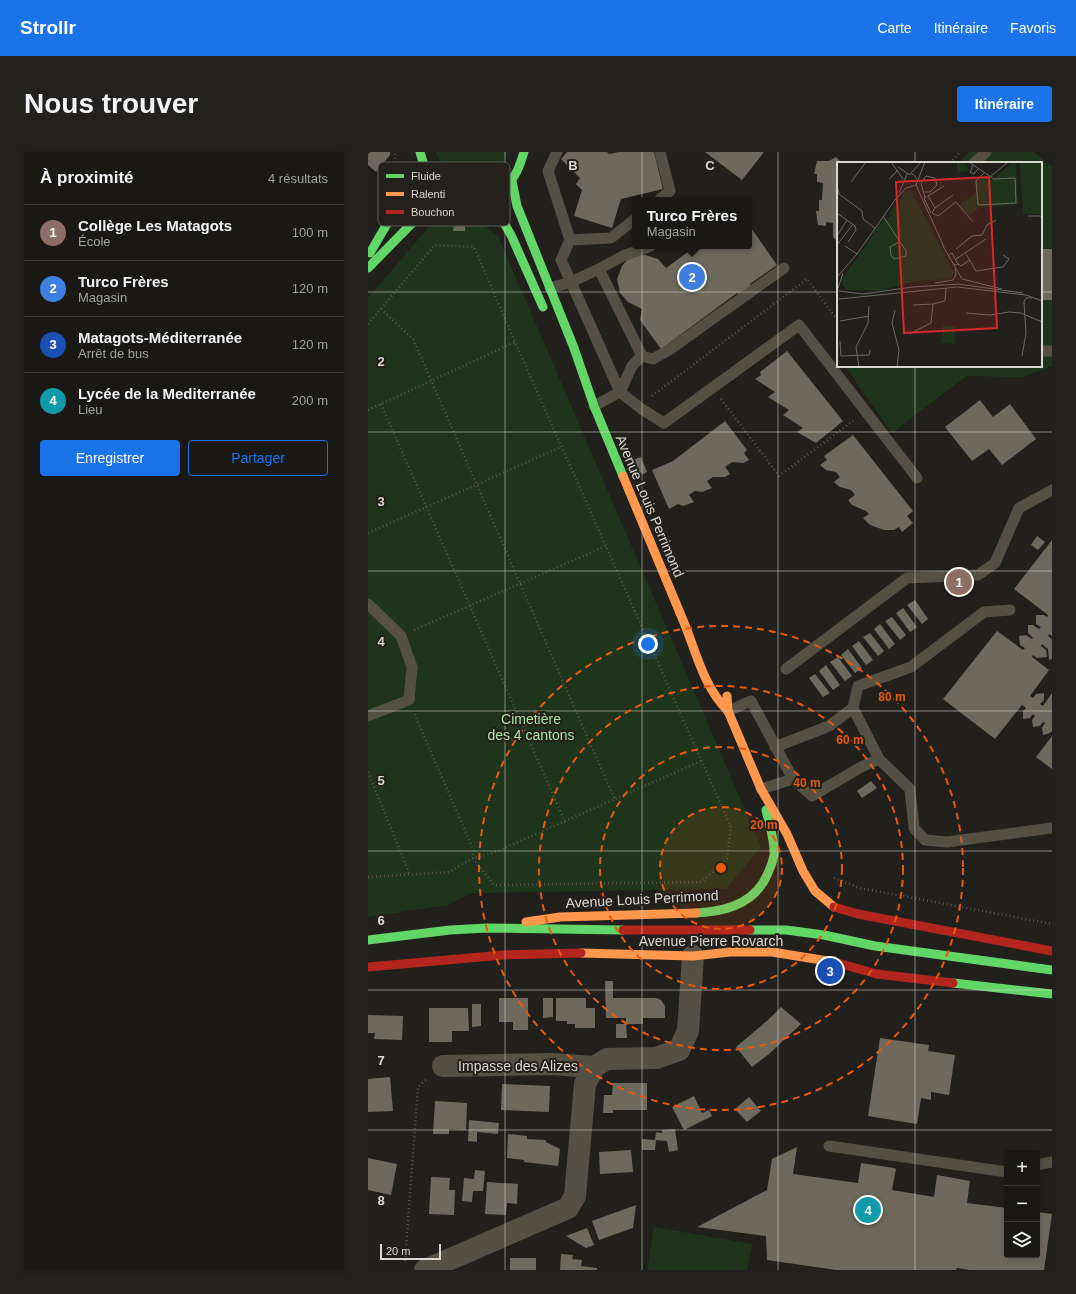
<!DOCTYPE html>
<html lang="fr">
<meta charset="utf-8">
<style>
body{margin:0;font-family:Helvetica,sans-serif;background:#23211e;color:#f1f3f6}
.controls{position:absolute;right:12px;bottom:12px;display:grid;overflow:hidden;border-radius:4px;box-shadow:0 2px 6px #0003}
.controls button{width:36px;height:36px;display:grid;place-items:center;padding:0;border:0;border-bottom:1px solid #383734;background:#1a1815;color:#f1f3f6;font:20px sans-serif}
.scale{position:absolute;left:12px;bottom:10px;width:61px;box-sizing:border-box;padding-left:4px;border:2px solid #dad7d3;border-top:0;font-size:11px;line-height:14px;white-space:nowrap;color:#dad7d3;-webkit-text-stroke:3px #24211a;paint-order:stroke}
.you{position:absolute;left:280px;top:492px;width:14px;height:14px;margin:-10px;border:3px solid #fff;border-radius:50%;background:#1a73e8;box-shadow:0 0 0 6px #1a73e833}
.badge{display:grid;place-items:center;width:26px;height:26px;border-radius:50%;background:#1a73e8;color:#fff;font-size:13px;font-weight:700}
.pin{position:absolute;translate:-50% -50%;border:2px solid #fff;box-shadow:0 1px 4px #0006}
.popup{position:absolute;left:264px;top:45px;width:120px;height:52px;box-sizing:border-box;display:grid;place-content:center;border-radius:4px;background:#1a1815;filter:drop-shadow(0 1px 3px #0005);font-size:13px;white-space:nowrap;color:#9fa0a0}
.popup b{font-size:15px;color:#f1f3f6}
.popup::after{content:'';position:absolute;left:50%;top:100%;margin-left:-8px;border:8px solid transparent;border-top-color:#1a1815}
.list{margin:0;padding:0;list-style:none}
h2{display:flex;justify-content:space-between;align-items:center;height:52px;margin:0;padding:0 16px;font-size:17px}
h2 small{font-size:13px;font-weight:400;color:#9fa0a0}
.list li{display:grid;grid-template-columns:26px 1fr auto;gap:12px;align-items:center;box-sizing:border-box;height:56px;padding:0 16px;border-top:1px solid #383734}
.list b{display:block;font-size:15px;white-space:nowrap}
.list p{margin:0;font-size:13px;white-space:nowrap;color:#9fa0a0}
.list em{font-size:13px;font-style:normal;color:#9fa0a0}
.actions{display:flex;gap:8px;padding:12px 16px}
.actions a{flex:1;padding:9px 0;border:1px solid #1a73e8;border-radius:4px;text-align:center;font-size:14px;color:#1a73e8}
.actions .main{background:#1a73e8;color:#fff}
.icon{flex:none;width:22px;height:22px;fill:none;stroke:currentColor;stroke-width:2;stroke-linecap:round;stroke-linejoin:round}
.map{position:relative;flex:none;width:684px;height:1118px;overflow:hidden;border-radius:4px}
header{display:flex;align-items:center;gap:24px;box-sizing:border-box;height:56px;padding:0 20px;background:#1a73e8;color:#fff}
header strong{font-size:19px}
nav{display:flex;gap:22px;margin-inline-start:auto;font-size:14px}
.intro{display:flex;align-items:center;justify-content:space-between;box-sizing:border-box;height:96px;padding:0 24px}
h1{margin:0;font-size:28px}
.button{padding:10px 18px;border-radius:4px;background:#1a73e8;color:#fff;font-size:14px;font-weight:700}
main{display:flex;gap:24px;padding:0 24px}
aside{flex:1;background:#1a1815;border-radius:4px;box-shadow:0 2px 6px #0003}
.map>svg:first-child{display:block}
</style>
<header>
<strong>Strollr</strong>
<nav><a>Carte</a><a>Itinéraire</a><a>Favoris</a></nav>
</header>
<div class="intro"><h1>Nous trouver</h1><a class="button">Itinéraire</a></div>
<main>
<aside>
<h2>À proximité<small>4 résultats</small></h2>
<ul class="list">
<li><span class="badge" style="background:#8d6e63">1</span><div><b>Collège Les Matagots</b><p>École</p></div><em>100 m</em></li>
<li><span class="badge" style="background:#3f7fe0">2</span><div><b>Turco Frères</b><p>Magasin</p></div><em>120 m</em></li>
<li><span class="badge" style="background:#1a4fb4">3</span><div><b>Matagots-Méditerranée</b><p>Arrêt de bus</p></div><em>120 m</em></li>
<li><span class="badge" style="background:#0f9aa8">4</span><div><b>Lycée de la Mediterranée</b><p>Lieu</p></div><em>200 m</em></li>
</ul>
<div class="actions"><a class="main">Enregistrer</a><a>Partager</a></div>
</aside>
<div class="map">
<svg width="684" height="1118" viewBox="0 0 684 1118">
<rect width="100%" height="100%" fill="#22201c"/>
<!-- green -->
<path fill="#1e351c" d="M68,0H139C129,40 80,39 68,0Z
M601,0H666L684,15V214L655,225L598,224L524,281L477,214H673V11H591Z
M67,68H108L130,84L393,695L358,737L103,741L80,753L0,765V146Z
M286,1075L384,1092L379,1118H279Z"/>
<!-- building -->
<path fill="#6e695d" d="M0,0H22V3L8,20L0,13Z
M199,0H239L241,2L251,0H286L295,37L253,47L244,76L206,64L214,38L208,32L212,26L193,7Z
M337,0H396L374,28Z
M468,5L474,11H470V90L465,85V71L458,70V74L450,73L448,59H451V48H454L455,31L449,30V22H446L449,9H461Z
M86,69H97V79H85Z
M381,73L409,113L382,132L384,135L372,144L369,141L293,197L272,168L274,157L260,150L252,141L249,127L254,114L260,107L268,103H277L290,107L298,116L328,94H381Z
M673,97H684V148H673Z
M419,199L475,269L448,291L429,280L435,276L415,263L421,258L400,245L407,240L387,227L393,223L392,220Z
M612,248L625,265L642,252L668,287L634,313L621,297L604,309L577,275Z
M357,269L379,298L376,301L381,308L375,311L364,310L357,315L362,322L357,325H345L339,329L344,336L334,340L327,339L321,343L326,350L315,354L310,352L301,357L284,318L305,309Z
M485,283L545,359L539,364L545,371L534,380L531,375L526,378H516L502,373L495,366L501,362L498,359L484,353L480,348L487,343L483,338L472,335L466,330L472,325L468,320L458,318L452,313L459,308L456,304Z
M273,305L279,320L271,324L264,308Z
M669,384L677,390L670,398L663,393Z
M684,388V484L681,482L680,484L684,487V507L681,508L680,497L674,492L673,494L678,498L679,505L669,506L665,503L664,505L681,518L662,544L665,546L668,542L676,541V548L672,552L675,554L684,541V579L682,581L675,583L674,576L677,571L675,570L672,574L665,575L664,568L667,564L665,562L662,566L655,567V559L658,556L654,553L627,587L575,547L629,479L655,498L657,496L652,493L651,484L658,483L664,487L665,486L660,481V473H665L671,477L673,475L668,472V463H676L679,465L680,463L646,437Z
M547,448L560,467L554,472L539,453Z
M535,456L549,475L542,480L528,461Z
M524,465L538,483L532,488L517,469Z
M512,472L527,492L521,497L506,477Z
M502,481L516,499L510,504L495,485Z
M491,489L505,508L498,513L484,494Z
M480,497L494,516L487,521L473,503Z
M470,505L484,524L477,529L462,510Z
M458,513L472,533L465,538L451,519Z
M447,522L462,541L455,545L441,526Z
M684,584V617L668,605Z
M503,629L509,636L494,646L489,639Z
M237,829H245V846H289L293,848L297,854V866H275V872H258V866H238Z
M131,846H160V878H145V870H131Z
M175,846H185V865L175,866Z
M188,846H218V856H227V876H207V872H199V869H188Z
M104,852H113V874L104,875Z
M413,855L433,872L401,902L384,915L368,895L400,868Z
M61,856H100L101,879H84V890H61Z
M0,863L35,864L34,888L6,887L7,881H0Z
M248,872H258L259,886H248Z
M512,886L561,893L560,899L587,903L581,943L563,940V948L553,946L549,972L500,964Z
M22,925L25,959L0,960V927Z
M245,931H279V958H245V961H235L236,943H244Z
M134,932L182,934L181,960L133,958Z
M326,944L334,961L341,958L344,964L316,978L304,955Z
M381,945L393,959L379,970L367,957Z
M67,949L99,951L98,978L81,977V982H65Z
M101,968L131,971L130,982L109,980V990L100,989Z
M307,977L310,998L301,1000L299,989L287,988L288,980L294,981V978Z
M140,982L159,984V987L178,988V990L192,997L190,1014L156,1010V1008L139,1006Z
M274,987L288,988L287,998H274Z
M429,995L425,1022L490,1031L493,1011L526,1016L528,1017L524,1038L566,1045L569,1023L602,1029L599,1051L639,1056V1103H669V1060L684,1062L676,1118H602L589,1116L588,1118H468L399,1108L398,1084L329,1075L399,1038L404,1007Z
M263,998L265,1020L232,1022L231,1000Z
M0,1006L29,1012L23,1043L0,1038Z
M107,1018L117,1019L115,1039H105L104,1050L94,1049L96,1026L106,1027Z
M63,1025L82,1026L81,1038H87L86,1063L61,1062Z
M119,1030L150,1032L149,1052L139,1051L138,1063L117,1062Z
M268,1053L265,1076L231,1088L224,1069Z
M219,1076L226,1093L218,1096L198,1084Z
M193,1102L205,1103L204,1107L214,1108L213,1114L229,1116V1118H192Z
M142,1106H168V1118H142Z"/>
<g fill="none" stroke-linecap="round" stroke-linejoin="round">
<!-- path -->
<path stroke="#58554d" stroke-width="2.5" stroke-dasharray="1 3" stroke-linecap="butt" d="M582,11L592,0
M22,25L18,21L27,13V0
M13,157L45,187L247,648
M0,172L67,93L106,95L147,190L363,675L359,706L334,730L126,733L105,706L125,701L333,609
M284,244L439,127L470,169
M353,247L411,324L485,269
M13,252L197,670
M0,258L147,190
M0,381L193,295
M46,478L238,394
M0,620L42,723
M0,725L81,720L105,706L106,699L46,561
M466,726L492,736L684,772
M37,1109L50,935L59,927"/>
<!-- lane -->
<path stroke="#545144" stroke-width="11" d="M189,0L180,19L202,88L193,108L203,130L231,117L274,204L264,214L252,240L275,258L296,271L431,173L549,326
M606,11L618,0
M291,48L302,39L292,0
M202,88L243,86L267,67
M231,117L255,104L283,94
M182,136L203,130L252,240L226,254
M673,199H684
M274,204L285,207L301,198L416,116
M0,452L33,484L44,515L41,548L0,564
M418,517L539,426L610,423L627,411L651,356L684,338
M485,556L511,607L542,637L546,676L557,688L579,690L684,676
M360,559L383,549L425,627L393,637
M407,595L461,574L485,556L490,534L543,515L616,460L642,458
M425,627L444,644L493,615L511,607
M461,994L639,1020
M669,1013L684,1010"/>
<!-- street -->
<path stroke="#545144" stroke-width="22" d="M75,914L184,912L226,915
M57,1118L200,1056L207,1044L217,932L226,915L239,907L288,906L311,898L320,879L325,804"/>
<!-- fast -->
<path stroke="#63d668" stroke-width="9" d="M52,0C54,6 56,15 59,20C74,47 113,54 137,34C148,26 152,13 156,0
M144,29L149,54L206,196L226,254L255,324
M105,47L133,66L143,83L175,155
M2,101L54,12
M0,116L57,58L84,43
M328,761C358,760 388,751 400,721C403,715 405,709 406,703C407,688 401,672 398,658
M382,778H418L456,783L507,794L684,818
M0,788L82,778L119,776L255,778
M585,831L684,842"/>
<!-- slow -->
<path stroke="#ff974d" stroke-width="9" d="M255,324C276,374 296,423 317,473C329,503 336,535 360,559
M359,544L360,559L393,637L419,682L435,719L447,739L466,755
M158,770L192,765L328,761
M213,801L325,804L362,800H404L466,810"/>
<!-- jam -->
<path stroke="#b3261e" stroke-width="9" d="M466,755L490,762L684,799
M255,778H382
M466,810L509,822L585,831
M0,815L135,803L213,801"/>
</g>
<!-- grid -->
<path fill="none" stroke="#dad7d3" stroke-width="1" stroke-opacity="0.55" d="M137,0V1118M274,0V1118M410,0V1118M547,0V11M0,140H470M673,140H684M547,214V1118M0,280H684M0,419H684M0,559H684M0,699H684M0,838H684M0,978H684"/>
<!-- distance rings -->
<circle cx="353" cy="716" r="61" fill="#e8590c" fill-opacity=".12"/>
<g fill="none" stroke="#e8590c" stroke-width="2" stroke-dasharray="7 5">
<circle cx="353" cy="716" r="61"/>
<circle cx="353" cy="716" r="121"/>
<circle cx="353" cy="716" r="182"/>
<circle cx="353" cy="716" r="242"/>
</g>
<g text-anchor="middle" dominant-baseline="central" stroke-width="4" stroke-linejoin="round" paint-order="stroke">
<!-- street labels -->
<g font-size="14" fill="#dad7d3" stroke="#24211a">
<text transform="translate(282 354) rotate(67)">Avenue Louis Perrimond</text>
<text transform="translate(274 747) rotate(-3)">Avenue Louis Perrimond</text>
<text x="343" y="789">Avenue Pierre Rovarch</text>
<text x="150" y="914">Impasse des Alizes</text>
</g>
<!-- park labels -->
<g font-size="14" fill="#aae5a5" stroke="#24211a">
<text x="163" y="567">Cimetière<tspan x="163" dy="16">des 4 cantons</tspan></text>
</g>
</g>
<!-- overview -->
<g transform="translate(469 10)">
<rect width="205" height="205" fill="#22201c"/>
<path d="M119,0H125L132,5L130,9L121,10ZM176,0H179L181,42L142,46L132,54L123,43L139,31L138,19L148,14L153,18L158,16ZM183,0H205V52H186ZM74,28L117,111L113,117L79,119L44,128H9L4,119L46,58L53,55L52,51L69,29ZM106,163L119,165L117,182L104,181Z" fill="#1e351c"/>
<path fill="none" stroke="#6c6965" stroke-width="1" d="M54,0L66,17M132,0L157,17L178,16L179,41L141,43L139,19L147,11M136,3L133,10L137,12L141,7M61,5L71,12M74,11L84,0M153,15L171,0M52,17L61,8M14,20L29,0M0,23L2,32L25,49L26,57L38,66M79,23L107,85M87,30H93L100,23L98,16L89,14L84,21L88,36L91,34L98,46L95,51L101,54L119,40L136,60M62,31L70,12H76L80,17M91,34L107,24M87,36L94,51M98,46L116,33M0,51L18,64L19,68L11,80M46,54L69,89V94L57,97L54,93L53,85L62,80M191,54H205M0,74L10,58M0,83L16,62M8,84L20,92M106,84L125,117L165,127M119,87L135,74L145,73L150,63L159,58M129,92L139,109L166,105L172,97L166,93M112,93L115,91L121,102L117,103M119,97L149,77M121,102L124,104L133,98M0,115L20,92L58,38L69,26L79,23L88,0M98,121L116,118L119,113L118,106M1,126L6,111M2,129L26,132L76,125L121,122L186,131M2,137L120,125L189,133L205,139M76,143L96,142M58,148L55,161L62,188L60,205M129,151L153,153L172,150L184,151L205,160M3,159L32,154M72,172L94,161L96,142L108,139L109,126M3,179L4,194L32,193L33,188M185,194L189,171L187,140L189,136H195M22,205L19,185L31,161L32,144"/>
<path fill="#d62828" fill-opacity="0.15" stroke="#d62828" stroke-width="2" d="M152,15L160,166L67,171L59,20Z"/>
<rect width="205" height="205" fill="none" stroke="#dad7d3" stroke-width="2"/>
</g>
<!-- legend -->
<rect x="10" y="10" width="132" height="64" rx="6" fill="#24211a" stroke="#5b5852" stroke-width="1"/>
<rect x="18" y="22" width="18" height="4" fill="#63d668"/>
<rect x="18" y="40" width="18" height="4" fill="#ff974d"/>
<rect x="18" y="58" width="18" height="4" fill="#b3261e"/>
<g font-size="11" fill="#dad7d3">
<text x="43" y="28">Fluide</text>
<text x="43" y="46">Ralenti</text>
<text x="43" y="64">Bouchon</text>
</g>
<g font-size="13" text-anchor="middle" font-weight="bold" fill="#dad7d3" stroke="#24211a" stroke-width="4" stroke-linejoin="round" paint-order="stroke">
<text x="205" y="18">B</text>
<text x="342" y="18">C</text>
<text x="13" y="214">2</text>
<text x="13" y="354">3</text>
<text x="13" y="494">4</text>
<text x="13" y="633">5</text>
<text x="13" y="773">6</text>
<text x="13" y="913">7</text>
<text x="13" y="1053">8</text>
</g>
<circle cx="353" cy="716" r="6" fill="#e8590c" stroke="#24211a" stroke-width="2"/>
<g font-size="12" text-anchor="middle" font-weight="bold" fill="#e8590c" stroke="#24211a" stroke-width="4" stroke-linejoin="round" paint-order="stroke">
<text x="524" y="549">80 m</text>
<text x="482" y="592">60 m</text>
<text x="439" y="635">40 m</text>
<text x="396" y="677">20 m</text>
</g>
</svg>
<div class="controls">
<button>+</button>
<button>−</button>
<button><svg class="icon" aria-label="layers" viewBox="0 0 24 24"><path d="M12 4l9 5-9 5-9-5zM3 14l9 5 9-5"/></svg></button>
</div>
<div class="scale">20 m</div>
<div class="you"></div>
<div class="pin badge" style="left:591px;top:430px;background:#8d6e63">1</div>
<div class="pin badge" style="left:324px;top:125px;background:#3f7fe0">2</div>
<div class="popup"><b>Turco Frères</b>Magasin</div>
<div class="pin badge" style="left:462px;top:819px;background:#1a4fb4">3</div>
<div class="pin badge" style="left:500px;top:1058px;background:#0f9aa8">4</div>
</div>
</main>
